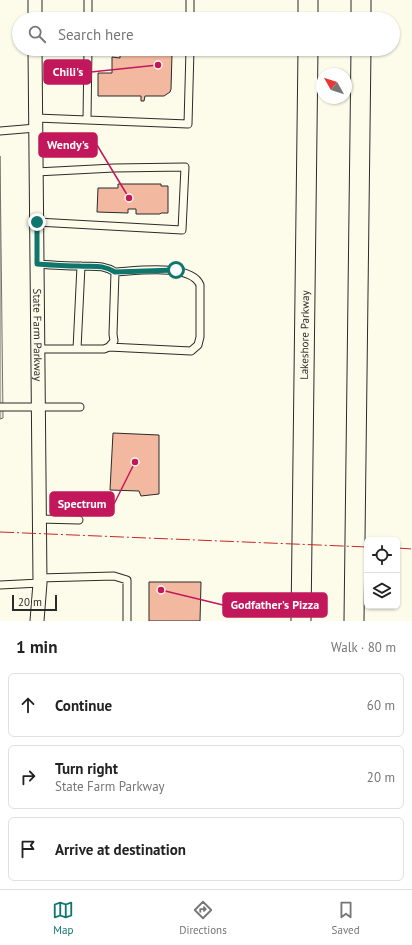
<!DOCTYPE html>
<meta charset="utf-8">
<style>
body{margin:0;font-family:"PT Sans",sans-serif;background:#f6f6f6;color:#222}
.controls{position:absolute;right:12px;bottom:12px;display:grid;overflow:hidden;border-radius:6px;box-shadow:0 1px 3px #0004}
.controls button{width:36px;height:36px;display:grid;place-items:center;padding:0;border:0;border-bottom:1px solid #e0e0e0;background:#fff;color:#222;font:20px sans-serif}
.compass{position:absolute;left:316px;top:68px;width:36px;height:36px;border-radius:50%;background:#fff;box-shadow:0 1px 3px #0004;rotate:309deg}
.scale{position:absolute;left:12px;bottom:10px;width:45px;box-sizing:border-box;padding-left:4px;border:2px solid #2b2b2b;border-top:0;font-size:11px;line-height:14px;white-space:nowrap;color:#2b2b2b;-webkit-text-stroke:3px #fdfbea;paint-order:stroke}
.stop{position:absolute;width:12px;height:12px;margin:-9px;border:3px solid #0f766e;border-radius:50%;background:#fff}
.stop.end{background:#0f766e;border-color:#fff;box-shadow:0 1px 4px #0008}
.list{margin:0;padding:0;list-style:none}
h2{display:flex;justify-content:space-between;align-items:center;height:52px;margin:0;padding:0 16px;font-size:17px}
h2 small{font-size:13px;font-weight:400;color:#767676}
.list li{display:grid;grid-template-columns:26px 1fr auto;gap:12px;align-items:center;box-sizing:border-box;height:64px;margin:0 8px 8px;padding:0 8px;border:1px solid #e0e0e0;border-radius:6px}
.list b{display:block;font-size:15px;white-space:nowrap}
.list p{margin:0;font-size:13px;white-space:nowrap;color:#767676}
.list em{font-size:13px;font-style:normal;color:#767676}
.icon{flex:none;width:22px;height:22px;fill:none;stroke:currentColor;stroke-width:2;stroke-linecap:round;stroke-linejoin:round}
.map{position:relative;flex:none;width:412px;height:621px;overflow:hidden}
.search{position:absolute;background:#fff;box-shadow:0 1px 3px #0004;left:12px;right:12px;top:12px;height:44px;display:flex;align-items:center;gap:10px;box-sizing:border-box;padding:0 14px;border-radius:22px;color:#767676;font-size:15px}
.sheet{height:268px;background:#fff}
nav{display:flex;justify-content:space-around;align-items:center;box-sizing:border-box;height:56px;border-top:1px solid #e0e0e0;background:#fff;font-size:11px;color:#767676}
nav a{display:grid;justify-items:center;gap:2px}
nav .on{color:#0f766e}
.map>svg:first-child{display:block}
</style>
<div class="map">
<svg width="412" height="621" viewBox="0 0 412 621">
<rect width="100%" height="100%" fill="#fdfbea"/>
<!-- parking -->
<path fill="#eceadb" stroke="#74746e" d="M0,156L3,418L0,419Z"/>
<!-- building -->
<path fill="#f2b8a0" stroke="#2b2b2b" d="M136,49H168L171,51L172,54L171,89L170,92L164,96H145L144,101H141V96H98V73H112V57L120,58V50H136Z
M118,184H161V186H168V213H161L160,214H136V209H128V213L97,212L98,188H118Z
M113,433L159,435V494L141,496L139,491L110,490Z
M149,582H201L200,621H149Z"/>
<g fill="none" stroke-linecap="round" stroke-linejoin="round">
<defs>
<path id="lane" d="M88,19V0
M190,19V0
M36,118L87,120L88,49
M87,120L188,124L190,49
M0,131L36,128
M36,172L114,168L185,167L182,230L37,222
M37,264C51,265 65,266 78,266C93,267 102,264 115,272L113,334L114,341L109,347L104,349H38
M109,347L191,351L198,345L200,337V285C191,263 136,271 115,272
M77,349L81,266
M0,407H80
M39,519L79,520
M39,578L114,576L127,580V621
M0,585L40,583"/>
<g id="street">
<path d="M35,0V19"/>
<path id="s1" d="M35,49L40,583L37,621"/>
</g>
<g id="secondary">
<path d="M308,19V0"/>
<path d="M361,19V0"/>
<path id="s2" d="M301,621L308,49"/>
<path d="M354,621L361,49"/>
</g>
</defs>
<!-- lane casing -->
<use href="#lane" stroke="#2b2b2b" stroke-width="9"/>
<!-- street casing -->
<use href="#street" stroke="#2b2b2b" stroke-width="15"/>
<!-- secondary casing -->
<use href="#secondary" stroke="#2b2b2b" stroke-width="21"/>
<!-- lane -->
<use href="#lane" stroke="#fdfbea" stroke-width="7"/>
<!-- street -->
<use href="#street" stroke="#fdfbea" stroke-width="13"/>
<!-- secondary -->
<use href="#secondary" stroke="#fdfbea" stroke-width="19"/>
<!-- power -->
<path stroke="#c62828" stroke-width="1" stroke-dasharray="14 3 2 3" stroke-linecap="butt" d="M0,532L367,547
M397,548L412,549"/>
</g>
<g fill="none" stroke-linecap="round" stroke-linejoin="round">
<!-- route -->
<path stroke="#0f766e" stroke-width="5" d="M37,222V264C51,265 65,266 78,266C93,267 102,264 115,272L176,270"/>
</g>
<g text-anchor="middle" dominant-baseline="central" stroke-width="3" stroke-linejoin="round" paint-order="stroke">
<!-- street labels -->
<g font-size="11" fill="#2b2b2b" stroke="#fdfbea">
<text stroke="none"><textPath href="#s1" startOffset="286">State Farm Parkway</textPath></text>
<text stroke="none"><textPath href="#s2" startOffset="286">Lakeshore Parkway</textPath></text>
</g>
</g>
<!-- callouts -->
<path fill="none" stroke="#c2185b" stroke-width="1.5" d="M158 65L91 72M129 198L97 145M135 462L114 504M161 590L223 605"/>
<g fill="#c2185b" stroke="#fdfbea" stroke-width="1.5">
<circle cx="158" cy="65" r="4"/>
<circle cx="129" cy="198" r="4"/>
<circle cx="135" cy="462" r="4"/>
<circle cx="161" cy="590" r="4"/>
</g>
<g fill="#c2185b" stroke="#c2185b" stroke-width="1.5">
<rect x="44" y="60" width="47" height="24" rx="4"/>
<rect x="39" y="133" width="58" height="24" rx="4"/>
<rect x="50" y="492" width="64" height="24" rx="4"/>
<rect x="223" y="593" width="104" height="24" rx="4"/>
</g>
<g font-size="12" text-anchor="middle" font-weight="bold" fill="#fff">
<text x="68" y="76">Chili's</text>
<text x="68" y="149">Wendy's</text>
<text x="82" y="508">Spectrum</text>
<text x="275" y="609">Godfather's Pizza</text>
</g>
</svg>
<div class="controls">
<button><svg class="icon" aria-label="locate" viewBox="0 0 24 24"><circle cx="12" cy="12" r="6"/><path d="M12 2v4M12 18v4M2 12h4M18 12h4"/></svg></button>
<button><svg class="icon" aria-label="layers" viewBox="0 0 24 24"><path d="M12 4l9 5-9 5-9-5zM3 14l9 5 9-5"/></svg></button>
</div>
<svg class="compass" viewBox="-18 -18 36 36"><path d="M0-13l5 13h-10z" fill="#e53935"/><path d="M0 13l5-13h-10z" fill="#767676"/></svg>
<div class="scale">20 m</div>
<div class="stop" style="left:176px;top:270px"></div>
<div class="stop end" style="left:37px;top:222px"></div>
<div class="search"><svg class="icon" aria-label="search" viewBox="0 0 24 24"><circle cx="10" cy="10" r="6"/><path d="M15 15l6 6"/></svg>Search here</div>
</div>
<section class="sheet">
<h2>1 min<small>Walk · 80 m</small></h2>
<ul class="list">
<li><svg class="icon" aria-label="ahead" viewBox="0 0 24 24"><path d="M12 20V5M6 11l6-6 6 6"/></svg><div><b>Continue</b></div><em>60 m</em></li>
<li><svg class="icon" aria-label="right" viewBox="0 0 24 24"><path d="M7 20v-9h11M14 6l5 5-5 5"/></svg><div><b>Turn right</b><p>State Farm Parkway</p></div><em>20 m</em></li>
<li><svg class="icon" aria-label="arrive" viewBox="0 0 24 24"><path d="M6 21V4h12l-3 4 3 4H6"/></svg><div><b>Arrive at destination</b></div></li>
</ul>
</section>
<nav>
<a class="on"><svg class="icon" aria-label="map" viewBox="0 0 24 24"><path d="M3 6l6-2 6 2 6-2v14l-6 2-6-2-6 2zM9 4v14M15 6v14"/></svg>Map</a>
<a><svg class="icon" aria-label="directions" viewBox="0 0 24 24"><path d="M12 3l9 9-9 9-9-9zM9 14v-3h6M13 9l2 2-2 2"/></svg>Directions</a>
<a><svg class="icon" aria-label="saved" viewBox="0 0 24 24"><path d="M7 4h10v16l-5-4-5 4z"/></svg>Saved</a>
</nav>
